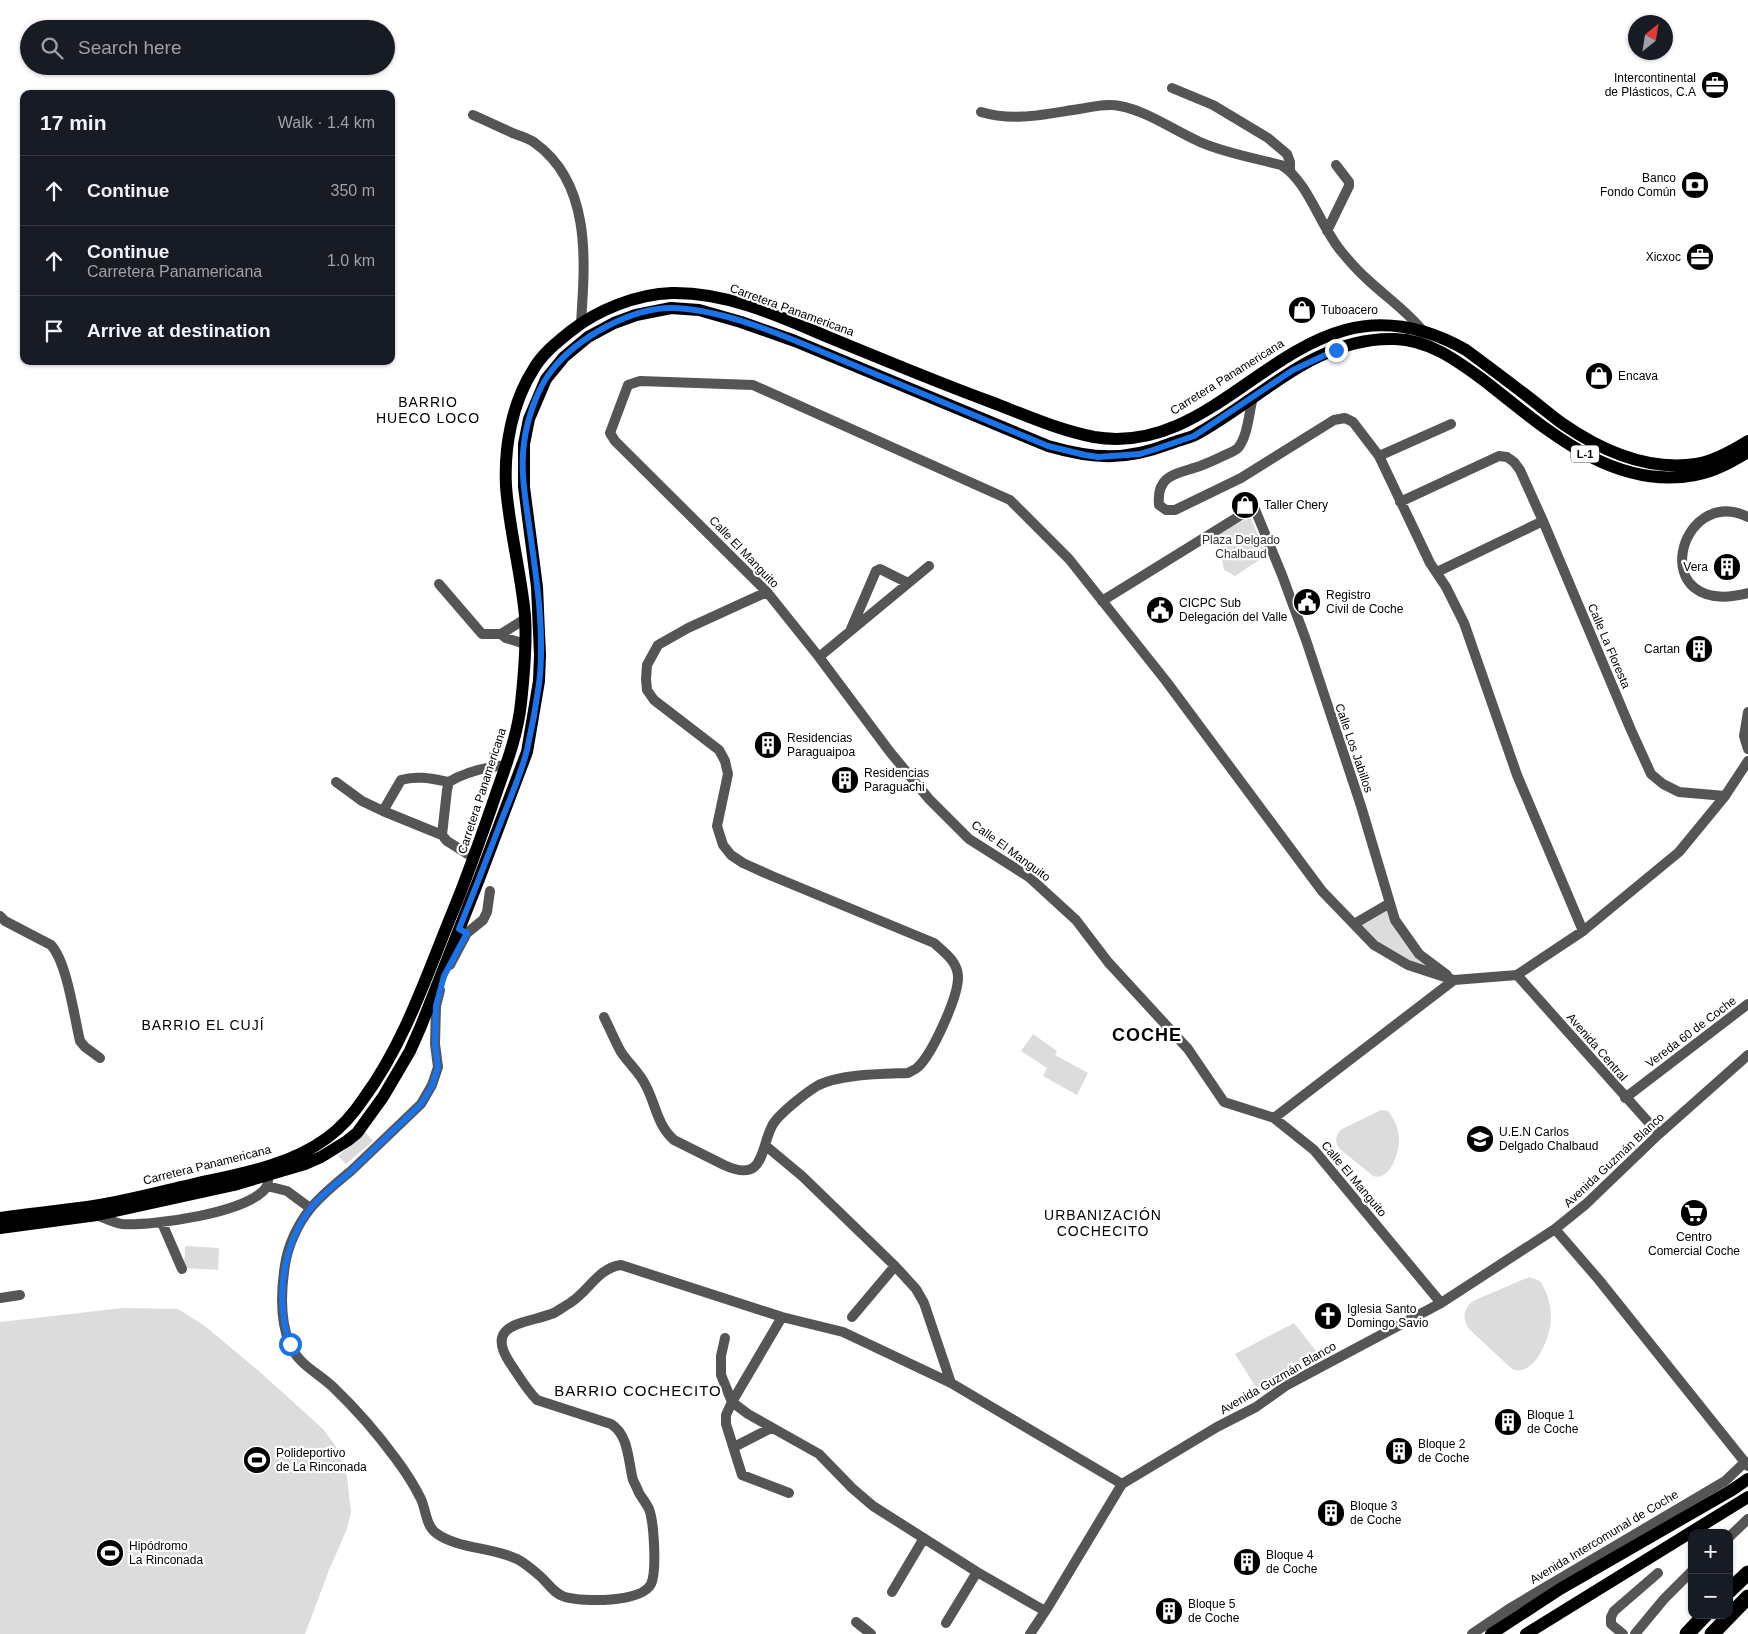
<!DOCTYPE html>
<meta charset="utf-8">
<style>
body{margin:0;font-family:Helvetica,sans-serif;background:#20242c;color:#f1f3f6}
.controls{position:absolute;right:15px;bottom:15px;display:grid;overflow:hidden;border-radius:10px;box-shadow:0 1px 4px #0004}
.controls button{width:45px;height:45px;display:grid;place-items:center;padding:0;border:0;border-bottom:1px solid #363941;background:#171b24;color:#f1f3f6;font:25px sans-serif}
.compass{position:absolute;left:1628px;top:15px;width:45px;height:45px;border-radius:50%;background:#171b24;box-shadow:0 1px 4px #0004;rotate:30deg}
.stop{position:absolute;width:15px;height:15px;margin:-11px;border:4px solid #1a73e8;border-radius:50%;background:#fff}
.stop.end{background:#1a73e8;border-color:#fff;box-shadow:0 1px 5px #0008}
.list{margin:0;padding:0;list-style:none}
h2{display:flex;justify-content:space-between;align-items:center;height:65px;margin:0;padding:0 20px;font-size:21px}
h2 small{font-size:16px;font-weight:400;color:#9ea1a6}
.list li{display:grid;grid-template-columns:32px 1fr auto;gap:15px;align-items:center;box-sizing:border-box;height:70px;padding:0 20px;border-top:1px solid #363941}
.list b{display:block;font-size:19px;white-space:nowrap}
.list p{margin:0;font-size:16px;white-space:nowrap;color:#9ea1a6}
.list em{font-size:16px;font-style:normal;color:#9ea1a6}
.icon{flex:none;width:28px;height:28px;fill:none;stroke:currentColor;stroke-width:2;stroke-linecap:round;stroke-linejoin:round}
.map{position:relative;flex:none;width:1748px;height:1634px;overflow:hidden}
.search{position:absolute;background:#171b24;box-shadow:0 1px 4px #0004;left:20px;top:20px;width:375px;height:55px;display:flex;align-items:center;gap:12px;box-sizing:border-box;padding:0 18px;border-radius:28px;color:#9ea1a6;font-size:19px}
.panel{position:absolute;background:#171b24;box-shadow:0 1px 4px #0004;left:20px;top:90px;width:375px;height:275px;border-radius:10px}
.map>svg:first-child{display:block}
</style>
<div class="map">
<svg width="1748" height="1634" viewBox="0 0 1748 1634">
<rect width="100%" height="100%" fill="#fff"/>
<!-- green -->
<path fill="#dcdcdc" d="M1250,517L1267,555L1235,576L1224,570L1218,534Z
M1389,906L1393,921L1449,977L1409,964L1375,943L1357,924Z
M1033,1034L1057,1051L1055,1055L1088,1073L1077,1095L1043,1076L1047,1068L1021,1051Z
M1381,1110L1388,1111C1395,1119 1398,1128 1399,1138C1400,1151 1390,1182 1373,1176L1341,1150C1334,1143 1335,1135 1342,1129Z
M365,1132L373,1141L346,1164L338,1156Z
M185,1246L219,1248L218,1270L184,1268Z
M1529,1277L1540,1281C1547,1291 1551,1305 1551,1317C1551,1335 1536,1378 1512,1369L1469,1329C1462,1319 1463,1309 1473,1301Z
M123,1308L178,1309L205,1326L260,1372L323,1429L337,1448L347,1477L351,1512L347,1529L329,1570L305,1634H0V1322Z
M1294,1323L1319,1355L1257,1389L1235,1354Z"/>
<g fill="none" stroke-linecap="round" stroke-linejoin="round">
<!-- minor -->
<path stroke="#555" stroke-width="10" d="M1172,88L1213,105L1268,138L1287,154L1290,162V170
M981,112C1014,122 1046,114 1079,109C1093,107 1106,103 1120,106C1147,111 1175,131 1200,142C1225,153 1254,158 1281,165C1308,181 1320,226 1341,251C1349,261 1358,271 1367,279C1386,297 1407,311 1423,331
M473,115C487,121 501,128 515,134C521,136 530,139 535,143C592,184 585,262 581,323
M1327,231L1349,186V182L1336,165
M1253,397C1249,412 1248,436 1238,448C1235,451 1229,453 1225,455C1217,459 1208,463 1200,466C1177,474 1156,474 1159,505L1166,510H1175L1241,478L1334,420L1345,418L1353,422L1379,456L1430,563L1446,587L1464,623L1517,775L1583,931
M1379,456L1451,424
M1400,502L1499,456L1507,457L1514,462L1520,470L1543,521L1631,730L1651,774L1663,784L1679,792L1725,796
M1748,517C1678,483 1644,620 1748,593
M1437,572L1543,521
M439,584L482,634H501L525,619
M1102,601L1254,507L1282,575L1306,640L1361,806L1395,920L1419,954L1447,975
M851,629L876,571L880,569L908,583
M501,634L506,638L525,644
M819,657L929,566
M1748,712L1744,736L1748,749
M336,782L362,801L383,811L442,835L447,841L474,858
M383,811L401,780C417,775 433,779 449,782
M442,835L447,790L449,782C465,772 488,767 506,765
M0,916L5,921L51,945C67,962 74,1016 80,1041L85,1047L100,1058
M1354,924L1390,903
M450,965L467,933L483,920L487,912L490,891
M1517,975L1659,1134
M440,990L436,1006L435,1044L438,1067L432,1085L421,1104C398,1126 375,1148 352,1170C338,1182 322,1194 310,1209C298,1224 288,1245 285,1265C281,1290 280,1321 290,1345C300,1366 317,1372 333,1387C356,1409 377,1433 396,1459C405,1471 414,1485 421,1499C426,1510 426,1526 436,1533C457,1549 493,1547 517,1559C525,1563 533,1570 540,1576C548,1583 554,1594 565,1597C583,1602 641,1603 651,1584C657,1572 654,1522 649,1509C646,1503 642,1498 639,1493C637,1488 635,1484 633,1480C628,1461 629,1435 611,1424L537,1400C526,1389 519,1376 510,1363C483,1322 527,1324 554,1313C559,1310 565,1306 570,1303C589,1291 598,1268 621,1265L782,1317L843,1332L951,1383L1122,1484
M604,1017C610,1029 615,1041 621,1052C629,1064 640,1073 646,1086C656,1105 657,1125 674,1140L724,1165C765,1184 760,1149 772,1126C777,1115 807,1092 817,1086C838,1074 883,1074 908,1073C911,1071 915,1070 918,1067C932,1054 959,996 958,976C957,961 944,952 934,943L772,876L743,863L731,855L723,845L717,826L728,774L725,761L719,750L654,700L647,690L646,679L647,665L658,645L688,628L767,592
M1625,1098L1748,1004
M1274,1118L1454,980
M766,1146L802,1176L895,1266L916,1289L924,1303L951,1383
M267,1186L287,1191L310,1208
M97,1215C105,1218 114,1223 122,1224C151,1226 252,1213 267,1186C268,1183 268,1178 269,1175
M162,1223L182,1269
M1555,1229L1599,1280L1748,1466
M0,1298L20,1295
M1441,1303L1314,1150L1274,1118L1224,1102L1188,1049L1108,962L1076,920L1029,877L969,839L929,799L890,752L819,657L767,592L615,441L610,433L628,385L640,381L753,385L1010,500L1069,559L1166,681L1322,891L1374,945L1408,965L1454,980L1517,975L1583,931L1679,852L1725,796L1748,761
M782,1317L732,1402L726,1415V1424L742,1475L789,1493
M852,1317L895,1266
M725,1338L721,1356V1375L732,1402L748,1414L819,1454L852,1488L873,1506L977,1572L1045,1611
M734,1447L771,1428
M1729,1537L1748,1519
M892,1592L924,1538
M856,1622L871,1634
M946,1623L977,1572
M1030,1634L1048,1607L1122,1484L1217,1427L1256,1407L1287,1385L1441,1303L1555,1229L1586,1204L1659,1134L1748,1055
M1472,1634L1512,1607L1725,1481L1745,1462H1748
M1623,1634L1611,1624V1617L1614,1611L1658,1573
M1635,1634L1664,1599L1692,1571"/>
<!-- major -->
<path stroke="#000" stroke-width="12" d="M0,1218C29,1214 58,1211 87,1207C123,1202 158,1192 194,1184C239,1174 289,1166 327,1138C342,1127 354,1113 364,1098C405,1042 427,974 453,911C470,870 484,829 498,788C508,760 518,732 521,703C524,675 527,644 525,616C521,572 509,529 506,486C504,447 512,403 533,370C542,354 556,343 571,331C597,310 637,294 672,293C727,292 779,316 828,337C882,359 936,382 991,402C1025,415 1058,430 1094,437C1235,461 1300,256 1466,350C1489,367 1513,385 1536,403C1545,410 1554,418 1563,424C1602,451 1648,471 1696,464C1714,461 1732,451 1748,441
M0,1228L97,1215L234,1185L305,1164L321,1157L347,1141L357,1133L383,1097L410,1051L421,1026L479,879L527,752L539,681L540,655L537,587L524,487V444L529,419L546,379L564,357L588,337L614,323L636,315L671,308L699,310L741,322L795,341L1048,446C1093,459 1125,461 1169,444C1178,440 1187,439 1195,435C1260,400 1316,336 1395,339C1429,340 1456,360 1482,379C1543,426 1610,491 1695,475C1714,472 1731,462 1748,452
M1491,1634L1560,1589L1732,1490L1748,1479
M1526,1634L1748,1497"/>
<!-- highway -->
<path stroke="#000" stroke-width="15" d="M1729,1591L1748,1573
M1687,1634L1705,1615
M1712,1634L1748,1597"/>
</g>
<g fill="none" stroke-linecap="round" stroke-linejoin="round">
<!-- route -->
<path stroke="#1a73e8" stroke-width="6" d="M290,1344C275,1301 282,1246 310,1209C320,1196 336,1184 349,1173C373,1150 397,1127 421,1104L432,1086L438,1067L435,1044L436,1006L444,976L467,933L459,929C474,892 488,856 502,819C511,796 521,774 527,750C532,728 536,706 539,684C545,635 537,581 530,532C526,503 520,472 524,443C527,419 537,389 552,370C578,337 632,307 674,308C732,310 802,344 856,366C920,393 984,419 1048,446L1085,455L1098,457L1140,454L1156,449L1194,436L1293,370L1336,350"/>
</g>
<!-- icons -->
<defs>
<symbol id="office-disc" viewBox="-11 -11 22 22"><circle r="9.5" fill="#000" stroke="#fff"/><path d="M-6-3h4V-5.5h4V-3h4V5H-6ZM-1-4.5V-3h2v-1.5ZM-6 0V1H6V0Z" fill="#fff"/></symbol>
<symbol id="bank-disc" viewBox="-11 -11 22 22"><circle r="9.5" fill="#000" stroke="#fff"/><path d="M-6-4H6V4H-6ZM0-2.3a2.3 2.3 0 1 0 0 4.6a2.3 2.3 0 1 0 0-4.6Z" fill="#fff"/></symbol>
<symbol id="shop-disc" viewBox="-11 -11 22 22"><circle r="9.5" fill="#000" stroke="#fff"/><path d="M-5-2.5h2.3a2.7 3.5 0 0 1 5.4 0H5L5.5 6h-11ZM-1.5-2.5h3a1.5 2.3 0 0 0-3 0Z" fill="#fff"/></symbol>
<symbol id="building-disc" viewBox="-11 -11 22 22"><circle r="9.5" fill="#000" stroke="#fff"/><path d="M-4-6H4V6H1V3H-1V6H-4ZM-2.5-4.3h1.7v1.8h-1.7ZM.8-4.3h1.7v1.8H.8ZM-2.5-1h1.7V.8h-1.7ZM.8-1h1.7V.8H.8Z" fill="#fff"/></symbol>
<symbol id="civic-disc" viewBox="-11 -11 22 22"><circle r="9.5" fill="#000" stroke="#fff"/><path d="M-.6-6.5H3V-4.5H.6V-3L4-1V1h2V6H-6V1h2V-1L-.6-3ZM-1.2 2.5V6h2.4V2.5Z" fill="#fff"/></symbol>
<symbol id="school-disc" viewBox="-11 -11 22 22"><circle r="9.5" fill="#000" stroke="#fff"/><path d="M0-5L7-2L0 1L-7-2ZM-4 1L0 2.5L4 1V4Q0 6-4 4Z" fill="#fff"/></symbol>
<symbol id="supermarket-disc" viewBox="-11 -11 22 22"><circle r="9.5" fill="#000" stroke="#fff"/><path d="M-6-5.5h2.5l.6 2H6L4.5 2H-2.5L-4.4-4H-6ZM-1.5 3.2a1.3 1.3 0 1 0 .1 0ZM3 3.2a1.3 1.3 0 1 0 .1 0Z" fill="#fff"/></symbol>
<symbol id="church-disc" viewBox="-11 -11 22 22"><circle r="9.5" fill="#000" stroke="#fff"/><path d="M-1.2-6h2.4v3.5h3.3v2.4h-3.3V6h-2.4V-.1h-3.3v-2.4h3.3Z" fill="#fff"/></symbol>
<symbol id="stadium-disc" viewBox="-11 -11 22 22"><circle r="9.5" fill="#000" stroke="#fff"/><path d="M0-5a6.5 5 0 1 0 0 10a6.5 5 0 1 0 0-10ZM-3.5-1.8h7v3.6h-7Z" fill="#fff"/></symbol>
</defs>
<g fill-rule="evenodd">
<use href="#office-disc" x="1699" y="69" width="32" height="32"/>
<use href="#bank-disc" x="1679" y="169" width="32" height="32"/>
<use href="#office-disc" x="1684" y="241" width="32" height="32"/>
<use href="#shop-disc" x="1286" y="294" width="32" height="32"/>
<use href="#shop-disc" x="1583" y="360" width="32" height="32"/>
<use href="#shop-disc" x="1229" y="489" width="32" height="32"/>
<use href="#building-disc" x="1711" y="551" width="32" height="32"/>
<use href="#civic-disc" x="1291" y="586" width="32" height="32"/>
<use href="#civic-disc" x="1144" y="594" width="32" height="32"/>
<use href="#building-disc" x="1683" y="633" width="32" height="32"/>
<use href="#building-disc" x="752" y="729" width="32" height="32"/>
<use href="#building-disc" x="829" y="764" width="32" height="32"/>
<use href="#school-disc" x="1464" y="1123" width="32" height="32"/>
<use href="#supermarket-disc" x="1678" y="1197" width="32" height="32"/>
<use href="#church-disc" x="1312" y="1300" width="32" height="32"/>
<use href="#building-disc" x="1492" y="1406" width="32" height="32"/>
<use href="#building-disc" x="1383" y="1435" width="32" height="32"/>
<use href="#stadium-disc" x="241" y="1444" width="32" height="32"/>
<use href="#building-disc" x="1315" y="1497" width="32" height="32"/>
<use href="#stadium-disc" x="94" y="1537" width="32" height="32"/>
<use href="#building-disc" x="1231" y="1546" width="32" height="32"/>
<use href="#building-disc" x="1153" y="1595" width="32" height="32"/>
</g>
<g text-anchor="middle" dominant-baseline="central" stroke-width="4.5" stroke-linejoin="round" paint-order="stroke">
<!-- shield labels -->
<rect fill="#fff" stroke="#4c4c4c" stroke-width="1" x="1571" y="445.5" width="28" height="17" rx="4"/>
<g font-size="11" font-weight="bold" fill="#000">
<text x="1585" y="454">L-1</text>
</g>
<!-- poi labels -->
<g font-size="12" fill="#000" stroke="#fff" text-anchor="start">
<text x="1696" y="78" text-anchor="end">Intercontinental<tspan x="1696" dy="14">de Plásticos, C.A</tspan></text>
<text x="1676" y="178" text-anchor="end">Banco<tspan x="1676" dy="14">Fondo Común</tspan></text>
<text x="1681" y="257" text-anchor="end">Xicxoc</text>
<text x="1321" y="310">Tuboacero</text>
<text x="1618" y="376">Encava</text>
<text x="1264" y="505">Taller Chery</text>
<text x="1708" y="567" text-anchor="end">Vera</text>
<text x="1326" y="595">Registro<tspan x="1326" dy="14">Civil de Coche</tspan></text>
<text x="1179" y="603">CICPC Sub<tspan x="1179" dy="14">Delegación del Valle</tspan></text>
<text x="1680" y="649" text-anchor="end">Cartan</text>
<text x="787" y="738">Residencias<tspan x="787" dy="14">Paraguaipoa</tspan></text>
<text x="864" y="773">Residencias<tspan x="864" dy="14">Paraguachi</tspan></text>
<text x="1499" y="1132">U.E.N Carlos<tspan x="1499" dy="14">Delgado Chalbaud</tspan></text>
<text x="1694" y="1237" text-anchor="middle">Centro<tspan x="1694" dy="14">Comercial Coche</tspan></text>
<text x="1347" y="1309">Iglesia Santo<tspan x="1347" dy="14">Domingo Savio</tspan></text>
<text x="1527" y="1415">Bloque 1<tspan x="1527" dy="14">de Coche</tspan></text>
<text x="1418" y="1444">Bloque 2<tspan x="1418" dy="14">de Coche</tspan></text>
<text x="276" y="1453">Polideportivo<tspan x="276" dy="14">de La Rinconada</tspan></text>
<text x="1350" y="1506">Bloque 3<tspan x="1350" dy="14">de Coche</tspan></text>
<text x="129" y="1546">Hipódromo<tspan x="129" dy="14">La Rinconada</tspan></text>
<text x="1266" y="1555">Bloque 4<tspan x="1266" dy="14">de Coche</tspan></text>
<text x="1188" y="1604">Bloque 5<tspan x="1188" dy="14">de Coche</tspan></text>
</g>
<!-- street labels -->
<g font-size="12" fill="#000" stroke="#fff">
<text transform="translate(792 310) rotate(20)">Carretera Panamericana</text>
<text transform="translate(1227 377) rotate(-32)">Carretera Panamericana</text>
<text transform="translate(744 552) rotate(46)">Calle El Manguito</text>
<text transform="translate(1609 646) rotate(67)">Calle La Floresta</text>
<text transform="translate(1354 748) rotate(71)">Calle Los Jabillos</text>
<text transform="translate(482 791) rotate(-72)">Carretera Panamericana</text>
<text transform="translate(1011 851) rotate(36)">Calle El Manguito</text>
<text transform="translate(1691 1032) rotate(-37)">Vereda 60 de Coche</text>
<text transform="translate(1597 1047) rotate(49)">Avenida Central</text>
<text transform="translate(1614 1160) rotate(-43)">Avenida Guzmán Blanco</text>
<text transform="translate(207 1165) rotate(-14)">Carretera Panamericana</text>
<text transform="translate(1354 1179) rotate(50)">Calle El Manguito</text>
<text transform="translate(1278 1378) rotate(-30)">Avenida Guzmán Blanco</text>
<text transform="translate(1604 1537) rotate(-31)">Avenida Intercomunal de Coche</text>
</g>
<!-- park labels -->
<g font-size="12" fill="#333" stroke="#fff">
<text x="1241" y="540">Plaza Delgado<tspan x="1241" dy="14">Chalbaud</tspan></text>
</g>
<!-- neighbourhood labels -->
<g font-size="14" letter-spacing="1" fill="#000" stroke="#fff">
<text x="428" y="402">BARRIO<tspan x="428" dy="16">HUECO LOCO</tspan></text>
<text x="203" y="1025">BARRIO EL CUJÍ</text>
<text x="1103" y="1215">URBANIZACIÓN<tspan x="1103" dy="16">COCHECITO</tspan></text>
</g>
<!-- quarter labels -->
<g font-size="15" letter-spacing="1" fill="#000" stroke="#fff">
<text x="638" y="1390">BARRIO COCHECITO</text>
</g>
<!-- district labels -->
<g font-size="18" font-weight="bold" letter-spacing="1" fill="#000" stroke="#fff">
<text x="1147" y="1035">COCHE</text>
</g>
</g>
</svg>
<div class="controls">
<button>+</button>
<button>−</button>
</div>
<svg class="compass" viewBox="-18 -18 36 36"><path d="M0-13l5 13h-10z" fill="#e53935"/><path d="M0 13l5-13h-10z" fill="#9ea1a6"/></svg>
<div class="stop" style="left:290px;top:1344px"></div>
<div class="stop end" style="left:1336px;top:350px"></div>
<div class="search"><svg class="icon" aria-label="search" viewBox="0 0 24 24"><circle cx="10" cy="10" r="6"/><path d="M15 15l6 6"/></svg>Search here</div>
<section class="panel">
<h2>17 min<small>Walk · 1.4 km</small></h2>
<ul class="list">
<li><svg class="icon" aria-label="ahead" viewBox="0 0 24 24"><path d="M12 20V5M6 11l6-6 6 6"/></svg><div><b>Continue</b></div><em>350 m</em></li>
<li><svg class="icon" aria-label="ahead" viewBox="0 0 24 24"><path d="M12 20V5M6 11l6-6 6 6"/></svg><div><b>Continue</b><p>Carretera Panamericana</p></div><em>1.0 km</em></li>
<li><svg class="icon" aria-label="arrive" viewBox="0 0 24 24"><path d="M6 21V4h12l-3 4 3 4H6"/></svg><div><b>Arrive at destination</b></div></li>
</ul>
</section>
</div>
